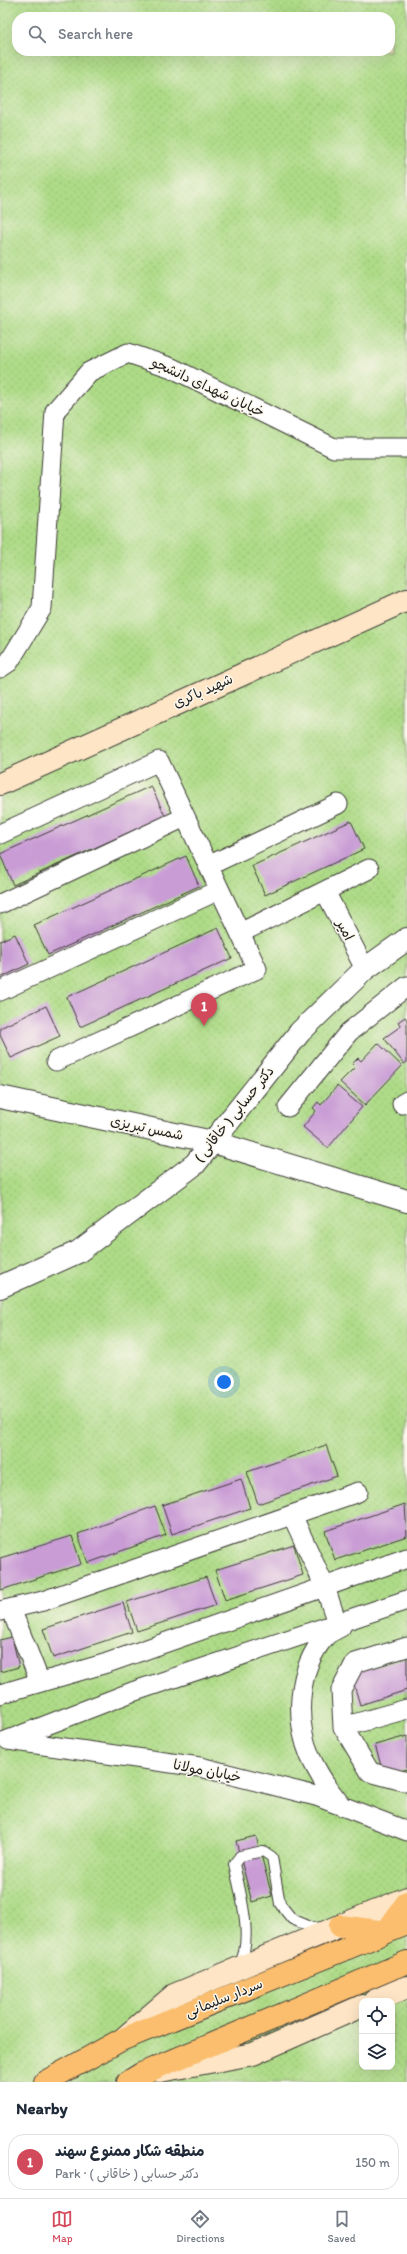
<!DOCTYPE html>
<meta charset="utf-8">
<style>
body{margin:0;font-family:Itim,"Playpen Sans Arabic",sans-serif;background:#f6f6f7;color:#1f2937}
.controls{position:absolute;right:12px;bottom:12px;display:grid;overflow:hidden;border-radius:8px;box-shadow:0 4px 16px #0002}
.controls button{width:36px;height:36px;display:grid;place-items:center;padding:0;border:0;border-bottom:1px solid #e0e1e3;background:#fff;color:#1f2937;font:20px sans-serif}
.you{position:absolute;left:224px;top:1382px;width:14px;height:14px;margin:-10px;border:3px solid #fff;border-radius:50%;background:#1a73e8;box-shadow:0 0 0 6px #1a73e833}
.badge{display:grid;place-items:center;width:26px;height:26px;border-radius:50%;background:#d1495b;color:#fff;font-size:13px;font-weight:700}
.pin{position:absolute;translate:-50% -33px;filter:drop-shadow(0 1px 2px #0008)}
.pin::after{content:'';position:absolute;top:21px;width:14px;height:12px;background:inherit;clip-path:polygon(0 0,100% 0,50% 100%)}
.list{margin:0;padding:0;list-style:none}
h2{display:flex;justify-content:space-between;align-items:center;height:52px;margin:0;padding:0 16px;font-size:17px}
h2 small{font-size:13px;font-weight:400;color:#747a83}
.list li{display:grid;grid-template-columns:26px 1fr auto;gap:12px;align-items:center;box-sizing:border-box;height:56px;margin:0 8px 8px;padding:0 8px;border:1px solid #e0e1e3;border-radius:16px}
.list b{display:block;font-size:15px;white-space:nowrap}
.list p{margin:0;font-size:13px;white-space:nowrap;color:#747a83}
.list em{font-size:13px;font-style:normal;color:#747a83}
.icon{flex:none;width:22px;height:22px;fill:none;stroke:currentColor;stroke-width:2;stroke-linecap:round;stroke-linejoin:round}
.map{position:relative;flex:none;width:407px;height:2082px;overflow:hidden}
.search{position:absolute;background:#fff;box-shadow:0 4px 16px #0002;left:12px;right:12px;top:12px;height:44px;display:flex;align-items:center;gap:10px;box-sizing:border-box;padding:0 14px;border-radius:16px;color:#747a83;font-size:15px}
.sheet{height:116px;background:#fff}
nav{display:flex;justify-content:space-around;align-items:center;box-sizing:border-box;height:56px;border-top:1px solid #e0e1e3;background:#fff;font-size:11px;color:#747a83}
nav a{display:grid;justify-items:center;gap:2px}
nav .on{color:#d1495b}
.map>svg:first-child{display:block}
</style>
<div class="map">
<svg width="407" height="2082" viewBox="0 0 407 2082">
<defs>
<pattern id="park-dots" width="8" height="8" patternUnits="userSpaceOnUse"><rect width="8" height="8" fill="#aedb87"/><path d="M2 2h.1M6 6h.1" fill="none" stroke="#95bb74" stroke-width="1.8" stroke-linecap="round"/></pattern>
</defs>
<rect width="100%" height="100%" fill="#fbf7ec"/>
<filter id="ink" filterUnits="userSpaceOnUse"><feTurbulence type="fractalNoise" baseFrequency=".025" numOctaves="2"/><feDisplacementMap in="SourceGraphic" scale="8" xChannelSelector="R" yChannelSelector="G"/><feConvolveMatrix kernelMatrix="1 2 1 2 8 2 1 2 1" color-interpolation-filters="sRGB"/></filter>
<filter id="wash" filterUnits="userSpaceOnUse"><feTurbulence type="fractalNoise" baseFrequency=".012" numOctaves="4" result="noise"/><feDisplacementMap in="SourceGraphic" scale="16" xChannelSelector="R" yChannelSelector="G"/><feGaussianBlur stdDeviation="0.9" result="paint"/><feColorMatrix in="noise" values="0 0 0 0 0 0 0 0 0 0 0 0 0 0 0 0 0 1.4 0 .05"/><feComposite in="paint" operator="in"/></filter>
<g filter="url(#wash)">
<rect width="100%" height="100%" fill="#e9e1be"/>
<!-- park -->
<path fill="url(#park-dots)" stroke="#657c52" fill-rule="evenodd" d="M0,0H407V2082H0ZM17,17H390V51H17ZM362,2001H392V2067H362Z"/>
<g id="blocks">
<!-- building -->
<path fill="#c99cd5" d="M151,786L165,816L13,885L0,854Z
M351,821L364,849L265,895L252,866Z
M186,856L199,886L48,955L34,925Z
M218,928L232,958L80,1027L67,997Z
M15,934L29,964L0,978V941Z
M46,1006L60,1036L11,1058L0,1035V1028Z
M405,1017L407,1020V1062L404,1064L384,1038L401,1026L398,1022Z
M378,1043L402,1066L365,1105L340,1082L355,1067L352,1064L358,1058L361,1061Z
M337,1086L362,1107L328,1148L303,1127L316,1111L313,1108L318,1102L321,1105Z
M326,1445L337,1476L258,1504L247,1472Z
M241,1479L250,1508L172,1534L162,1505Z
M405,1504L407,1536L335,1560L325,1531Z
M155,1506L166,1535L88,1563L78,1534Z
M72,1536L81,1564L1,1590L0,1558Z
M294,1545L303,1575L225,1600L215,1570Z
M206,1577L216,1605L137,1631L127,1602Z
M123,1603L132,1632L53,1658L43,1629Z
M12,1637L19,1667L0,1672V1640Z
M407,1657V1690L360,1705L351,1674Z
M407,1736V1769L384,1776L375,1745Z
M256,1836L272,1896L252,1902L236,1841Z"/>
</g>
</g>
<g filter="url(#ink)">
<use href="#blocks" fill-opacity="0" stroke="#3b3a34" stroke-width="1"/>
<g fill="none" stroke-linecap="round" stroke-linejoin="round">
<defs>
<path id="service" d="M239,1965C254,1940 240,1891 234,1864L240,1856L263,1851L272,1857L280,1904L292,1919L313,1928L324,1927"/>
<path id="minor" d="M0,668L9,662L42,608L55,411L89,372L128,353L172,368L334,448H407
M0,834L159,761L257,969L56,1061
M208,866L338,804
M325,891L365,969
M0,904L185,817
M240,933L369,869
M0,991L219,890
M402,1104L407,1101
M288,1107L349,1032L407,986
M292,1515L325,1587L337,1623
M11,1609L40,1682
M0,1611L43,1601L358,1492
M407,1647L355,1663L341,1690L343,1727L370,1772L407,1782
M0,1694L107,1663L407,1558
M343,1727L407,1709
M8,1740L132,1692L407,1600
M8,1740L200,1767L316,1796L407,1831
M341,1805C328,1789 318,1774 310,1756C294,1718 298,1668 325,1637C329,1632 336,1630 341,1627"/>
<path id="tertiary" d="M0,1097L213,1142L407,1201
M0,1287L78,1252L195,1164L300,1032L365,969L407,939"/>
<path id="secondary" d="M0,784L407,600
M374,2001L407,1987
M125,2037L174,1995L407,1898
M160,2071L253,2054L362,2006"/>
<path id="primary" d="M340,1926L386,1932L407,1902
M45,2082L121,2040L407,1924
M128,2082L141,2074L407,1962"/>
</defs>
<!-- service casing -->
<use href="#service" stroke="#3b3a34" stroke-width="12"/>
<!-- minor casing -->
<use href="#minor" stroke="#3b3a34" stroke-width="21"/>
<!-- tertiary casing -->
<use href="#tertiary" stroke="#3b3a34" stroke-width="24"/>
<!-- secondary casing -->
<use href="#secondary" stroke="#3b3a34" stroke-width="24"/>
<!-- primary casing -->
<use href="#primary" stroke="#3b3a34" stroke-width="24"/>
<!-- service -->
<use href="#service" stroke="#fff" stroke-width="10"/>
<!-- minor -->
<use href="#minor" stroke="#fff" stroke-width="19"/>
<!-- tertiary -->
<use href="#tertiary" stroke="#fff" stroke-width="22"/>
<!-- secondary -->
<use href="#secondary" stroke="#fde5c5" stroke-width="22"/>
<!-- primary -->
<use href="#primary" stroke="#fbbe6e" stroke-width="22"/>
</g>
</g>
<g text-anchor="middle" dominant-baseline="central" stroke-width="3" stroke-linejoin="round" paint-order="stroke">
<!-- street labels -->
<g font-size="14" fill="#1c1c1c" stroke="#fbf7ec">
<text transform="translate(208 387) rotate(25)">خیابان شهدای دانشجو</text>
<text transform="translate(203 691) rotate(-24)">شهید باکری</text>
<text transform="translate(345 930) rotate(63)">امیر</text>
<text transform="translate(234 1114) rotate(-51)">دکتر حسابی ( خاقانی )</text>
<text transform="translate(147 1128) rotate(12)">شمس تبریزی</text>
<text transform="translate(207 1771) rotate(11)">خیابان مولانا</text>
<text transform="translate(224 1998) rotate(-22)">سردار سلیمانی</text>
</g>
</g>
</svg>
<div class="controls">
<button><svg class="icon" aria-label="locate" viewBox="0 0 24 24"><circle cx="12" cy="12" r="6"/><path d="M12 2v4M12 18v4M2 12h4M18 12h4"/></svg></button>
<button><svg class="icon" aria-label="layers" viewBox="0 0 24 24"><path d="M12 4l9 5-9 5-9-5zM3 14l9 5 9-5"/></svg></button>
</div>
<div class="you"></div>
<div class="pin badge" style="left:204px;top:1026px">1</div>
<div class="search"><svg class="icon" aria-label="search" viewBox="0 0 24 24"><circle cx="10" cy="10" r="6"/><path d="M15 15l6 6"/></svg>Search here</div>
</div>
<section class="sheet">
<h2>Nearby<small></small></h2>
<ul class="list">
<li><span class="badge">1</span><div><b>منطقه شکار ممنوع سهند</b><p>Park · دکتر حسابی ( خاقانی )</p></div><em>150 m</em></li>
</ul>
</section>
<nav>
<a class="on"><svg class="icon" aria-label="map" viewBox="0 0 24 24"><path d="M3 6l6-2 6 2 6-2v14l-6 2-6-2-6 2zM9 4v14M15 6v14"/></svg>Map</a>
<a><svg class="icon" aria-label="directions" viewBox="0 0 24 24"><path d="M12 3l9 9-9 9-9-9zM9 14v-3h6M13 9l2 2-2 2"/></svg>Directions</a>
<a><svg class="icon" aria-label="saved" viewBox="0 0 24 24"><path d="M7 4h10v16l-5-4-5 4z"/></svg>Saved</a>
</nav>
